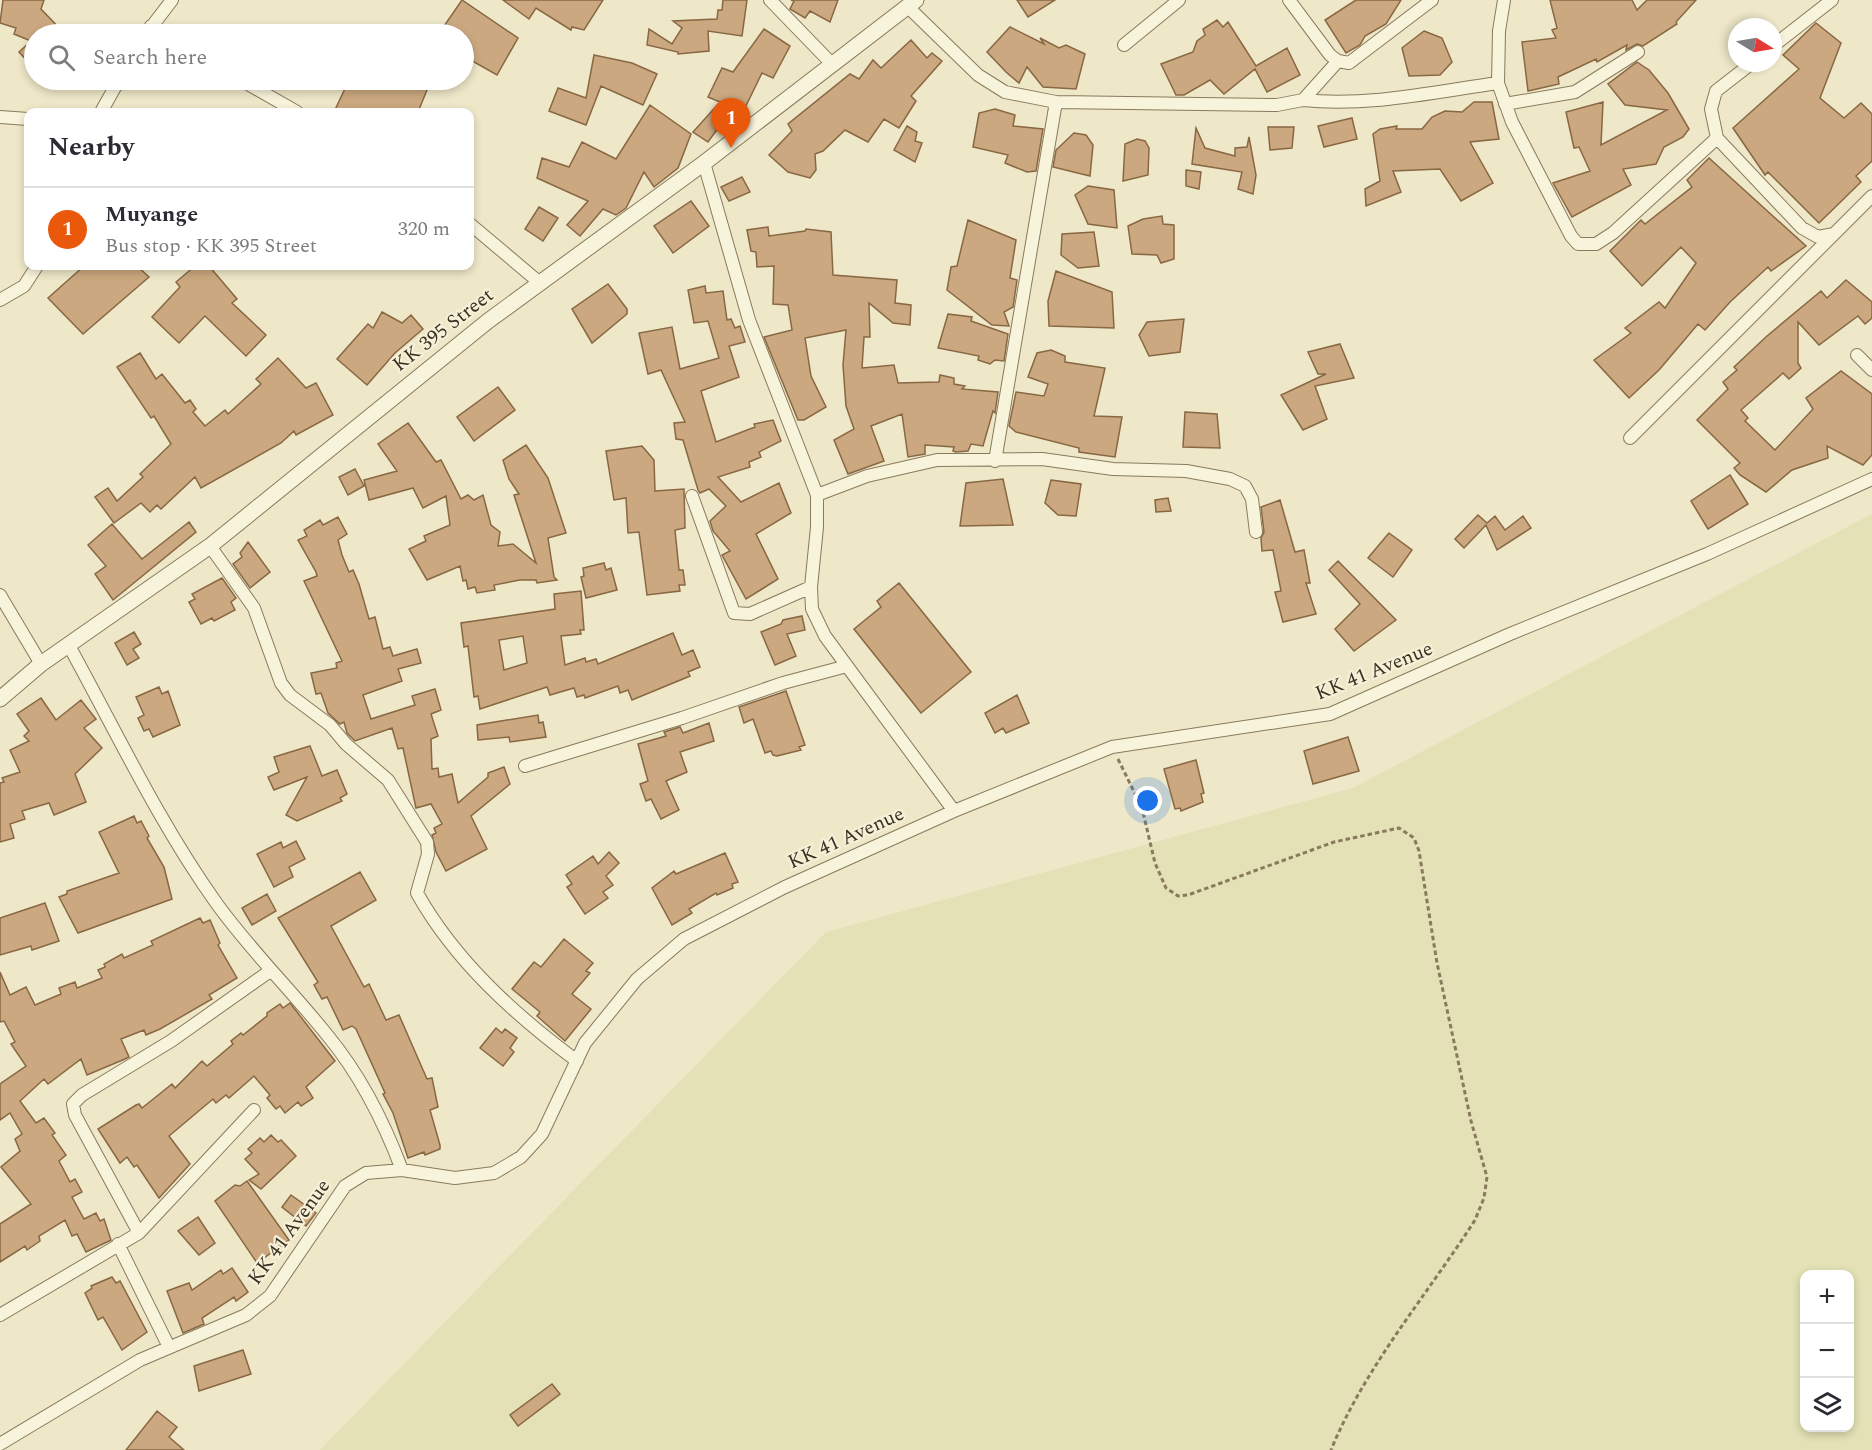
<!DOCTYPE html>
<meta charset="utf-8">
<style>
body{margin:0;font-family:Spectral,serif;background:#f7f7f7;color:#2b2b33}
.controls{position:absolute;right:18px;bottom:18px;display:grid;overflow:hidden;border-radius:12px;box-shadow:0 3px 9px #0003}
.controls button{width:54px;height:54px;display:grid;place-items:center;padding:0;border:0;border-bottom:2px solid #e1e1e2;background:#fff;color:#2b2b33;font:30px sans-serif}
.compass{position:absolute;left:1728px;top:18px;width:54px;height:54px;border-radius:50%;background:#fff;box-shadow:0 3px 9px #0003;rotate:101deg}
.you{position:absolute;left:1148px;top:801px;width:21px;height:21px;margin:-15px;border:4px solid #fff;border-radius:50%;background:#1a73e8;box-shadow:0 0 0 9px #1a73e833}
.badge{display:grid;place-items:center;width:39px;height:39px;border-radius:50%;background:#ea580c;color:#fff;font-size:20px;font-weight:700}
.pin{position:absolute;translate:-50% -50px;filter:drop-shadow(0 2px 3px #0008)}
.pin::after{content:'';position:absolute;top:32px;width:21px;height:18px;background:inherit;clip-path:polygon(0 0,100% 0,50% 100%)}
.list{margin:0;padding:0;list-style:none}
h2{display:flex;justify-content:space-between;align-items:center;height:78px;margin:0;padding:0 24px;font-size:26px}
h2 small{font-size:20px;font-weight:400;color:#7c7c81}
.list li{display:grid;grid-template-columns:39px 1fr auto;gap:18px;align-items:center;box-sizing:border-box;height:84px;padding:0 24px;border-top:2px solid #e1e1e2}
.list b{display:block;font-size:22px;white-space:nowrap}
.list p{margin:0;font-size:20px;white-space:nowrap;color:#7c7c81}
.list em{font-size:20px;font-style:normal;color:#7c7c81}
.icon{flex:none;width:33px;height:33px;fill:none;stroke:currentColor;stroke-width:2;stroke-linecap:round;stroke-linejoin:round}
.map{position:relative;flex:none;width:1872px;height:1450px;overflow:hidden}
.search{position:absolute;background:#fff;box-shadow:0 3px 9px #0003;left:24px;top:24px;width:450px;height:66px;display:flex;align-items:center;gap:15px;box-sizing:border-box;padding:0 21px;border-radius:33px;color:#7c7c81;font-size:22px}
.panel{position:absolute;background:#fff;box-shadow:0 3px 9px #0003;left:24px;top:108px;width:450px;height:162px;border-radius:12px}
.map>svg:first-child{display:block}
</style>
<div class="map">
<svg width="1872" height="1450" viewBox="0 0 1872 1450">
<rect width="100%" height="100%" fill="#eee7c8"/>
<!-- farmland -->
<path fill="#e3e1b5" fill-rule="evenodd" d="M1872,514V1450H320L826,932L1353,788ZM1804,1274H1850V1428H1804Z"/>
<!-- building -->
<path fill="#cba87f" stroke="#886743" stroke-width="1.5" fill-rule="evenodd" d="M3,0H44L41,9L65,34H34V68L19,52L31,41L14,34L16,28L0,23Z
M462,0L518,38L497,75L467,58L473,50L464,43V34H450L442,29Z
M503,0H603L584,30L572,27L571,30L536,8L529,19Z
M723,0H747L742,36L708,31L709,51L678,54V52L647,45L649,29L672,44L682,28L673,21L717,19L718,10H722Z
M791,0H838L830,22L810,11L805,18L790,9L794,1Z
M1017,0H1055L1028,17Z
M1356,0H1401L1386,24L1365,36L1360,45L1346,53L1325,20Z
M1550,0H1632L1637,10L1647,0H1696L1676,22L1677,24L1643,46L1637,44L1626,50L1627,45L1597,62L1596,59L1558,77L1559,84L1528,91L1522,42L1556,38L1552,30L1557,28Z
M1217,20L1223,27L1228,22L1256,66L1287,48L1300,75L1267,92L1255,69L1224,94L1210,80L1184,95H1176L1161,64L1193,52L1197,41L1205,35L1203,29Z
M1816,23L1841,43L1820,98L1844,118L1861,103L1872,114V161L1856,176L1861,182L1819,223L1768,172L1765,175L1733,128L1799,69L1783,55Z
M1010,27L1044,44L1040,38L1059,48L1066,45L1085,54L1076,89L1043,87L1027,67L1019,83L1006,72L987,52Z
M764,29L790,46L773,78L762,73L740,118L729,113L708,142L693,132L720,102L708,97L722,68L733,72Z
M1424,31L1442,38L1452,62L1440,75L1409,76L1402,48Z
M911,40L927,58L932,53L942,61L911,96L916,101L899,128L884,119L868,142L845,130L823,151L815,154L816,170L810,178L788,172L769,155L792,131L788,124L850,74L859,79L873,60L881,68Z
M594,55L632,63L657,74L643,105L601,86L586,125L549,111L558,88L586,98Z
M1637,62L1649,70L1668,93L1689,129L1683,137L1664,147L1656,164L1623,169L1631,185L1572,217L1553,183L1590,171L1579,147L1574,148L1566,112L1603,102L1601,145L1667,110L1625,105L1608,84Z
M349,80H431L418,112H334Z
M1474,102H1492L1499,139L1470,142L1493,183L1461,201L1440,169L1393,171L1401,192L1366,206L1365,189L1380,181L1373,134L1380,129L1397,126L1396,129H1422L1432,117L1445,111L1462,112Z
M650,105L691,134L678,168L654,187L644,172L626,208L616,215L603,209L580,236L567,225L588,201L537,178L542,158L569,167L582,142L616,159Z
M995,109L1015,115L1013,126L1043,129L1036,171L1027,172L1005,163L1008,155L973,147L979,113Z
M1352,118L1357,139L1324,147L1318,126Z
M907,126L917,132L915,141L922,143L915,162L894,150Z
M1268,127H1294L1292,148L1270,150Z
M1196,128L1205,148L1235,156V148L1247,147L1249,137L1256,175L1253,194L1238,189L1242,172L1192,164Z
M1074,133L1086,135L1093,145L1090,176L1053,167L1056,150Z
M1137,139L1145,141L1149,148L1148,175L1123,181L1125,144Z
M1709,158L1806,246L1771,271L1768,267L1730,302L1705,330L1698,324L1659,370L1629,398L1594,360L1631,333L1625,328L1659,302L1665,308L1696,263L1681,247L1642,286L1610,251L1641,220L1645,224L1692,187L1687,180Z
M1186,170L1201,172L1199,189L1186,186Z
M742,177L750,192L729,201L721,187Z
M1088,186L1114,190L1117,228L1088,224L1075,195Z
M691,201L709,226L673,253L654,226Z
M539,207L558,218L543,241L525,229Z
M1162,216L1163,224L1174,225V259L1161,263L1157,255L1132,254L1128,226L1143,219Z
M968,220L1016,240L1010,278L1017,280L1013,307L1004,312L1009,326L992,325L947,290L951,267L957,266Z
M768,227L769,236L805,231L806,229L831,232L833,275L897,280L895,303L911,305L910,325L893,323L869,303L870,337H864L862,368L894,365L898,383L939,382L940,375L954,378V384L965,386L962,389L998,392L995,413L993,411L983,446L971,444L968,451L956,452L953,451L954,447L925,445V454L908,457L902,414L871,426L884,461L848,474L834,440L854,429L846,406L843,365L846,330L805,338L811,376L826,407L804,420H798L764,337L792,330L788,305L773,304L774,266L757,267L756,252L751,251L747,230Z
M1094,232L1099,266L1078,268L1061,255L1062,234Z
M84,266H137L149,277L83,334L48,298Z
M195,266H209L237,299L232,303L266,335L246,356L205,316L179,343L152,317L180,287L176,282Z
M1056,271L1112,292L1114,328L1049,326L1048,301Z
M1846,280L1872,302V318L1865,324L1858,316L1819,345L1798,322V363L1801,368L1789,379L1783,373L1741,410L1748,418L1745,421L1775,450L1813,409L1806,398L1841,371L1872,394V455L1863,465L1827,446L1828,458L1792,470L1766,492L1740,475L1734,468L1740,463L1697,420L1728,389L1723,382L1737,370L1734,367L1767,336L1821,291L1827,298Z
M608,284L627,309V314L592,343L572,309Z
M705,286L706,293L723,291L727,320L731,319L735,328L740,326L745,342L729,346L739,377L701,391L716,442L755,427L754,424L773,420L781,441L759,452L761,457L749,462L750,467L718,477L741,502L779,483L791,513L756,534L778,579L746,599L722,555L730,551L713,531L710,521L726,506L709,489L700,493L698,490L683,440L676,439L674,423L685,422L661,370L648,374L639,333L672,327L680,369L719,358L708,321L694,323L688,290Z
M382,312L402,323L411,315L423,329L395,353L367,385L337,359L368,324L373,328Z
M948,314L972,317L971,321L1008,334L1004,361L995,360L990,364L978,360L979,356L938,348Z
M1184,319L1180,352L1149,356L1139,335L1147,322Z
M1340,344L1354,378L1315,386L1327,419L1303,430L1281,395L1326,374H1318L1308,352Z
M1051,350L1065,356V362L1105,368L1094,416L1122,417L1115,457L1079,452V448L1016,432L1009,426L1016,392L1044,396L1048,384L1028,377L1037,353Z
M140,353L156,379L162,374L185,403L190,400L196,409L193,412L205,426L225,410L228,414L261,384L256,379L278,358L306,388L316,383L333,415L296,435L294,431L281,443L201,488L195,477L161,509L157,505L150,512L141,503L114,523L95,497L108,488L117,501L143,477L140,474L171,444L154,416L151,418L117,367Z
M498,387L515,410L474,441L457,417Z
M1185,412L1217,414L1220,448L1183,447Z
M408,423L436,462L441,460L461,499L468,495L474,500L483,495L491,525L500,532L498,546L513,544L536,563L514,495L519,494L509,479L503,460L526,445L548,478L566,533L548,538L554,577L557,580L537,583L536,580H520L494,585L495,590L477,593L475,587L468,589L466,580L463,581L460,566L427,580L409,549L426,541L424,536L450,525L446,496L423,508L413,488L369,500L364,480L397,471L378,444Z
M642,446L654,460L655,491L684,489L685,528L675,530L679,570H683L685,585H679L680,591L647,595L639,532L628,533L626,498L614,500L606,451Z
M355,469L364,486L348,495L339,477Z
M1730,475L1748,504L1708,529L1691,501Z
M1003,479L1013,525L960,526L966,483Z
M1051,480L1081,484L1076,516L1058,515L1045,503Z
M1168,498L1171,511L1156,512L1155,500Z
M1280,500L1295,552L1304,550L1310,583H1306L1316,614L1283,622L1275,592L1281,591L1273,550L1262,551L1261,538L1264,532L1261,507Z
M1478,515L1487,523L1495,516L1505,530L1523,516L1531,528L1497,550L1486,525L1464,548L1455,539Z
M338,517L347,534L338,540L342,555L349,572L353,570L359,584L369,619L375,617L383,649L390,647L393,656L417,649L421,663L398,669L402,681L363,695L371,719L415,705L412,696L435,689L441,710L431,714L438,736L431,739L432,769L438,768L439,777L452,774L458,803L488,777V773L504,767L510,784L471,816L487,849L446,871L436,852L432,835L436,833L434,828L442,824L431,804L416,808L403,748L398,749L392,728L355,741L347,733L344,722L340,724L328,713L321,693L316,694L311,673L337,668L336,663L342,661L304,581L317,576L316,572L298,540L307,536L304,530L320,520L323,525Z
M189,522L196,532L113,600L95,574L106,566L88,545L112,524L142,559Z
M1389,533L1412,550L1393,577L1368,558Z
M248,542L270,572L250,588L233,564L242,557L240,553Z
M1338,561L1396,620L1354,651L1335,629L1360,604L1329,570Z
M604,563L606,570L611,568L617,590L586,598L581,577L584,576L583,568Z
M222,578L236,598L231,602L235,610L214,621L212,618L201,624L189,602L195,599L192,594Z
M899,583L971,672L921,713L854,629L881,607L877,601Z
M581,591L584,630H580L581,634L561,636L565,665L585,658L586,662L596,659L598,664L673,633L682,655L693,650L700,667L688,672L690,676L632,700L628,690L620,693L618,686L585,698L584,695L577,697L574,688L550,695L547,687L480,709L478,696L474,697L468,646L464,647L461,623L555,609L554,594ZM523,636L527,663L504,670L499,640Z
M802,616L805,630L787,634L796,656L775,665L761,632L781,624L783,620Z
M134,632L141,644L133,649L139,658L127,665L115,643Z
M159,687L162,694L168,691L180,725L153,737L149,729L144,731L138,718L144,715L136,697Z
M786,691L805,745L799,747L801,750L777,756L773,755L771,751L765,753L753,719L744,723L739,707Z
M1017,695L1029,723L1006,733L1003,728L995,733L985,713Z
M41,698L56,720L81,700L96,719L84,728L102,748L75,774L86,802L54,815L49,803L22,811L25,819L10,824L14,838L0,842V783L4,782L2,778L20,772L10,750L29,741L24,736L29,731L17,714Z
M538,715L539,723L543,722L546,737L510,742L509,737L478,740L477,725Z
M709,723L714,741L680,752L687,772L666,781L679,810L661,819L651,799L646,801L640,784L648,781L638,744L666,736L664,732L680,727L683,733Z
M1348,737L1359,771L1313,784L1304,751Z
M310,746L322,776L337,770L347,794L340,798L342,801L297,821L286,815L307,777L274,790L268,777L279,772L274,757Z
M1196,760L1204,793L1201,794L1203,802L1181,811L1180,808L1175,809L1164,769Z
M134,816L137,823L141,821L149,836L147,838L164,867L172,899L78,933L59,897L67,894V891L119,873L99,832Z
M296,841L305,859L289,867L293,877L274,887L257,854L281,842L283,848Z
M609,852L619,863L606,876L613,885L603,892L608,898L585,914L567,887L572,884L566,875L593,856L598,864Z
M725,853L738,882L732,884L733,888L717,895L716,893L689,909L692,913L672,925L652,888L674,871L676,874Z
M360,872L376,900L331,926L364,987L369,984L386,1020L399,1015L427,1079L432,1078L438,1107L430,1110L440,1145V1149L425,1155L424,1152L408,1158L393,1113L383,1094L385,1093L356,1029L352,1026L343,1030L327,997L322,999L314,985L318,982L278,918Z
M267,894L276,911L252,925L242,908Z
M45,903L59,941L32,950L31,946L0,955V918Z
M200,918L203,923L210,920L220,943L218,945L237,978L209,995L212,999L160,1029L146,1035L144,1030L121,1039L129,1057L125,1059L87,1075L81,1059L48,1084L44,1079L20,1101L36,1123L44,1118L55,1133L52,1135L66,1155L59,1161L70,1182L75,1179L82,1192L72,1197L84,1219L96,1213L100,1221L104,1219L111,1240L86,1252L77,1234L72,1236L65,1220L39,1236L40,1241L27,1250L25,1246L0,1262V1224L31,1204L1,1167L20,1151L15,1139L22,1134L10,1113L0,1120V1084L26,1066L11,1044L15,1042L4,1021L0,1022V972L10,995L26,987L35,1005L61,994L59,988L75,982L77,988L102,978L98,970L105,967L104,964L122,954L124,958L153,945L151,941Z
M564,939L593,963L586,971L590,973L572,994L591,1009L565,1041L537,1016L540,1012L512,989L534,962L541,967Z
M290,1003L335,1061L306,1087L313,1098L301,1106L298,1102L285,1113L280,1106L276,1109L267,1098L270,1095L254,1076L229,1098L226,1095L216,1103L213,1099L169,1136L190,1164L159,1198L137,1165L134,1167L127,1157L120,1163L98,1129L136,1105L139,1104L142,1108L172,1084L175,1088L202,1061L207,1066L233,1044L231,1041L241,1033L243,1035L267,1016V1013L280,1004L283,1008Z
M496,1028L502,1033L505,1029L517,1038L510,1048L514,1052L503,1066L480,1048Z
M271,1135L278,1142L281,1140L296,1156L261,1189L249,1180L259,1174L245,1159L252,1153L248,1149L260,1138L264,1142Z
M247,1181L289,1240L257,1263L215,1201L235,1185L240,1186Z
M291,1195L316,1213L306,1226L282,1207Z
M198,1217L215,1243L199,1255L178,1231Z
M232,1268L248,1292L236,1301L234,1297L202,1318L204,1324L183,1333L167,1291L189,1283L192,1290L221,1270L223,1274Z
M112,1277L116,1283L120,1281L147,1332L122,1350L103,1317L98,1320L85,1293L92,1288L91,1286Z
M243,1350L251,1374L199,1391L194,1366Z
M552,1384L560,1394L518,1426L510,1415Z
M157,1411L177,1427L169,1437L184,1450H126Z"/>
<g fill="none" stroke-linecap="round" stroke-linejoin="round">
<defs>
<path id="minor" d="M770,0L832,64
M1289,0L1330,55L1338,61L1349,63L1432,0
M1504,0L1499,31L1498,83L1512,122L1571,236L1578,244H1596L1613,233L1717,138
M908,7L978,75L1005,92L1056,102L1277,105L1303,100L1338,61
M151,26L165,34
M146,34L172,0
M1124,45L1179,0
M1773,46L1832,0
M1752,63L1716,91L1711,109L1717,138L1802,228L1818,237L1834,234L1872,196
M241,80L297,112
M1303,100C1367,107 1434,92 1498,83
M1505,104L1575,92L1638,52
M101,112L119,80
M0,117L28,119
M704,163L749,320L817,495V527L811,587L812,609L825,636L847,666L954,811
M470,224L540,283
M0,300L24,286L37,266
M1857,355L1872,370
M1630,438L1834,234
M995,461L1056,102
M817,495L867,476L937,460L1042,459L1113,469L1186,471L1230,479L1245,486L1252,499L1256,532
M692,496L734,613L750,614L811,587
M210,546L254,608L281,683L290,695L330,725L346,744L388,780L427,842L428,854L417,893C455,961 515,1015 577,1061
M0,595L41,664
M68,644C116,731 159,823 217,904C251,951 292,991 328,1036C361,1076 384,1122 402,1170
M525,766L682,718L783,683L847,666
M139,1233L75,1115L73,1104L82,1095L171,1041L270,971
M118,1244L169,1347
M0,1315L139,1233L254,1110
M0,1444L140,1360L246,1315L270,1296L345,1186L366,1173L402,1170L455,1178L494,1173L521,1157L542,1134L585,1043L637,979L684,939L785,887L954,811L1112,747L1330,714L1510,634L1707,554L1872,479"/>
<path id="tertiary" d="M0,699L41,664L210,546L488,321L704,163L916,0"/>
</defs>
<!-- minor casing -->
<use href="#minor" stroke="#897a5d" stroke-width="14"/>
<!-- tertiary casing -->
<use href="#tertiary" stroke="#897a5d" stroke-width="17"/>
<!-- path -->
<path stroke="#897a5d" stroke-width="3" stroke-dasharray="4.5 3" stroke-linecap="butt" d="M1118,759L1142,808L1155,863L1166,888L1178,896L1188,895L1334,842L1399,828L1414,838L1419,851L1437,963L1471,1121L1487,1177L1484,1198L1475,1220C1427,1295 1365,1367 1331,1450"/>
<!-- minor -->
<use href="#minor" stroke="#f8f3db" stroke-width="12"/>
<!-- tertiary -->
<use href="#tertiary" stroke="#f8f3db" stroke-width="15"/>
</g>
<g text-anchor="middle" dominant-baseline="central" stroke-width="4.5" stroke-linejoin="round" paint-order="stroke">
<!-- street labels -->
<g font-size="20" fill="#3a3020" stroke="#f5f0d7">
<text transform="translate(443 330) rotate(-38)">KK 395 Street</text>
<text transform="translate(1374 671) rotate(-22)">KK 41 Avenue</text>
<text transform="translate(846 838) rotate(-24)">KK 41 Avenue</text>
<text transform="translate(289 1232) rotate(-54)">KK 41 Avenue</text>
</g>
</g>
</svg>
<div class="controls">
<button>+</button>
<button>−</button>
<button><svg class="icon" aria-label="layers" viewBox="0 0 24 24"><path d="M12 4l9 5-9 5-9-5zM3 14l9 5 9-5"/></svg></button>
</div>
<svg class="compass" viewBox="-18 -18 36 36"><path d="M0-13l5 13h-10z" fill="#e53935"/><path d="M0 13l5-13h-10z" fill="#7c7c81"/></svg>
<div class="you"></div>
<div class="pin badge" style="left:731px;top:148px">1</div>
<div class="search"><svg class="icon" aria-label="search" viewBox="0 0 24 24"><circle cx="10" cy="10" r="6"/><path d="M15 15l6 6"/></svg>Search here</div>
<section class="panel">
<h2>Nearby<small></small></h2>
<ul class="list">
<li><span class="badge">1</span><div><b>Muyange</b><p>Bus stop · KK 395 Street</p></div><em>320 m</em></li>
</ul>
</section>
</div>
